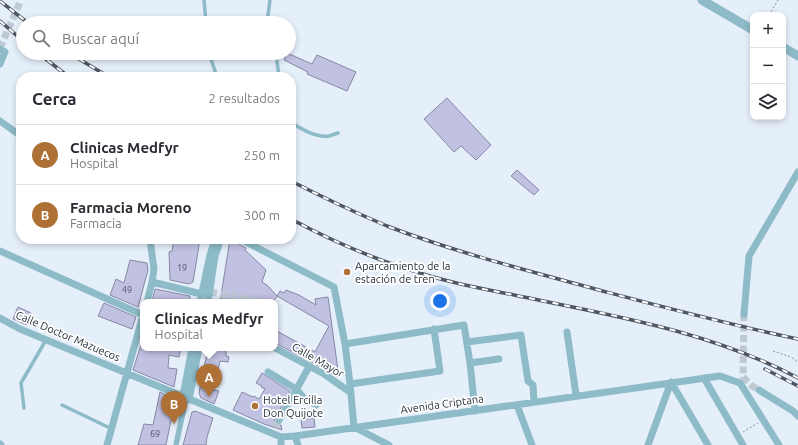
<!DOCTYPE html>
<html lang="es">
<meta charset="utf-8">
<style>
body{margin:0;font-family:Ubuntu,sans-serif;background:#f2f2f3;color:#2b2b33}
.controls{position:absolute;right:12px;top:12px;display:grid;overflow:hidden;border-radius:8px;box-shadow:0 2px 6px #0003}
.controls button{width:36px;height:36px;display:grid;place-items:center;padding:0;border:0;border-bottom:1px solid #e1e1e2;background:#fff;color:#2b2b33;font:20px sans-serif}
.you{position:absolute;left:440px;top:301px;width:14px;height:14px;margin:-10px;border:3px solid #fff;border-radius:50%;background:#1a73e8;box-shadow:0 0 0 6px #1a73e833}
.badge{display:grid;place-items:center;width:26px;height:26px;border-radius:50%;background:#ae7035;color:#fff;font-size:13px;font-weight:700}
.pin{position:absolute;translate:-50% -33px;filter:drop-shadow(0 1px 2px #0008)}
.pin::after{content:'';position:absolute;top:21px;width:14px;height:12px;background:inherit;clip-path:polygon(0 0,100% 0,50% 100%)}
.popup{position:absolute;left:140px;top:299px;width:138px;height:52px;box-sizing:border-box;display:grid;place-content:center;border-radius:8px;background:#fff;filter:drop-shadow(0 1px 3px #0005);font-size:13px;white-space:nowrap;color:#7c7c81}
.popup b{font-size:15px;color:#2b2b33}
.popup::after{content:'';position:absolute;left:50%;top:100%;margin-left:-8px;border:8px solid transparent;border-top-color:#fff}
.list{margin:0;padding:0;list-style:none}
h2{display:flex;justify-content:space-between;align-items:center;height:52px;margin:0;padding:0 16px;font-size:17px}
h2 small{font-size:13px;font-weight:400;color:#7c7c81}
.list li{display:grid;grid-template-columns:26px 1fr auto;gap:12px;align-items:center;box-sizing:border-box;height:60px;padding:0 16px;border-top:1px solid #e1e1e2}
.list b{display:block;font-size:15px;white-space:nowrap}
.list p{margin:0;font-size:13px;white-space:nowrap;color:#7c7c81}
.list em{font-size:13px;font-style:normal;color:#7c7c81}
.icon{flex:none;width:22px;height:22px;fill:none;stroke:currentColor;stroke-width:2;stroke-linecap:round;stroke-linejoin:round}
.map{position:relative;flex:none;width:798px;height:445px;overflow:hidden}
.search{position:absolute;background:#fff;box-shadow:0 2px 6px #0003;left:16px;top:16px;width:280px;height:44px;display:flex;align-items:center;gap:10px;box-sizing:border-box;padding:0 14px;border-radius:22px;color:#7c7c81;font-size:15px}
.panel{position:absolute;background:#fff;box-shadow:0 2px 6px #0003;left:16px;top:72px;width:280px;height:172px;border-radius:16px}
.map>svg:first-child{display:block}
</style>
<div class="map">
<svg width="798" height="445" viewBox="0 0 798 445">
<rect width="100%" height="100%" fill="#e5effa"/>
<!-- building -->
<path fill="#c1c1e2" stroke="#8787a6" d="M287,53L312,64L317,55L356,72L347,91L307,74L308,72L284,60Z
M447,98L491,145L476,160L461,146L454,152L424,119Z
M517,170L539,190L534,195L511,176Z
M174,239H200L193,282L189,284L170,280L169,252L172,251Z
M230,239H235L237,243L246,248L245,250L266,270L262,282L268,286L277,296L273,302H220Z
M130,260L147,263L148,270L138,307L110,295L116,279L124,283Z
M155,289L190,296L189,302H152Z
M286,290L299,295L316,305L315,299L328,297L339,378L326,370L275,343V330L315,352L329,326L277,296L280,291L284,293Z
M104,303L136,317L132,329L98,316Z
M18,307L31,313L27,325L13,319Z
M143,338V348H181L179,357L169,355L168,368L177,369L174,387L133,370Z
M208,348L226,350V356L229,357L228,362L220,361L213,390L219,391L214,404L201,398L199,393Z
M262,373L290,391L274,420L276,424L281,425L282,430L264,424L233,410L242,392L253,397L254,396L259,399L265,389L261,387L262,386L256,383Z
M160,392L174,399L175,401L166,445H138L144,424L153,425Z
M195,411L213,418L207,437L206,445H183L192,412Z
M314,418L315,427L302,428L301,420Z"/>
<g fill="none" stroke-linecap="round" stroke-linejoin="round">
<!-- minor-tunnel -->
<path stroke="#bfc9d4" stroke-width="7" stroke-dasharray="7 3.5" stroke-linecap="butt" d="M0,48L21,0
M210,292L254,300V302
M744,314L743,377L752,386L759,390
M275,427L279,420"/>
<!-- path -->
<path stroke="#87919c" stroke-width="1" stroke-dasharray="2 2" stroke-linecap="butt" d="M769,15L778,0
M773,351L791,357L798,362
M743,432L758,423"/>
<!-- service -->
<path stroke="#8dbbc8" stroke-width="3.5" d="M204,0L206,23
M269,23L268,15L270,0
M209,53L217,77
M276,53L279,77
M291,122C300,129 317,138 329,136C332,135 335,134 338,133
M62,405L112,429
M24,408L21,383L46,340"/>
<!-- pedestrian -->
<path stroke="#8dbbc8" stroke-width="5.5" d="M176,445L186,398"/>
<!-- minor -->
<path stroke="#8dbbc8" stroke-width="7" d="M0,49L5,52L0,64
M0,121L21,136
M240,239L334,287L345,344L350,384L354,427L389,445
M0,251L143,315
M152,282L202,294L206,293
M147,302L152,282L154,269L150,239
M200,302L210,255L215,239
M208,302L215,256L221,239
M744,314L749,256L798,172
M0,318L20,329L281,437L295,436L720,376L740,383L779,445
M567,332L576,395
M467,342L521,335L528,381L533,385L534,402
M345,344L464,325L470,363L475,411
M275,348L324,374L350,392
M470,363L499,359
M268,372L296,389L305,399L316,405
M704,378L743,445
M671,382L708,445
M350,384L440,371L434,329
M759,390L793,411L798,416
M183,396L192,348
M189,400L199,348
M517,405L532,445
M279,420L309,367
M295,436L298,445
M0,444L1,445
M107,445L143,315
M281,445V437
M648,445L671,382"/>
<!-- tertiary -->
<path stroke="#8dbbc8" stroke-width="9" d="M702,0L753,30
M783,47L798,56"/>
<defs>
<path id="rail" d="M0,1L28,23
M0,21L23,41
M38,53L69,77
M69,53L109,77
M291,181C322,197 354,212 387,226C455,252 525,270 595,289C663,307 730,325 798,339
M291,219C337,244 386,264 437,278C462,285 488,290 514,295C610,315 710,331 798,378
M765,369L798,386"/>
</defs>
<!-- rail casing -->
<use href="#rail" stroke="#4e5762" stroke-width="3.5"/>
<!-- rail -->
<use href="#rail" stroke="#fff" stroke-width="2" stroke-dasharray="6" stroke-linecap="butt"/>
</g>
<!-- markers -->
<g fill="#ae7035" stroke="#fff" stroke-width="1.5">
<circle cx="347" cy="272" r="4"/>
<circle cx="255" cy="406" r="4"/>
</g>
<g text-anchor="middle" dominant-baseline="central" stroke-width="3.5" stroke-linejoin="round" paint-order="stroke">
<!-- number labels -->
<g font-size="9" fill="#4e5465">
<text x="182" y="268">19</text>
<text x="127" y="290">49</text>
<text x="155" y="434">69</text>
</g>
<!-- poi labels -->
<g font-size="11" fill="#27303b" stroke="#fff" text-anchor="start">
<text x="355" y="266">Aparcamiento de la<tspan x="355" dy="13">estación de tren</tspan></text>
<text x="263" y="400">Hotel Ercilla<tspan x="263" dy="13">Don Quijote</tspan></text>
</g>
<!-- street labels -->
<g font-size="11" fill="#27303b" stroke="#fff">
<text transform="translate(68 336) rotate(23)">Calle Doctor Mazuecos</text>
<text transform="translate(318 360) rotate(30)">Calle Mayor</text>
<text transform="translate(442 404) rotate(-8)">Avenida Criptana</text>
</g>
</g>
</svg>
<div class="controls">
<button>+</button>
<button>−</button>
<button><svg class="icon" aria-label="layers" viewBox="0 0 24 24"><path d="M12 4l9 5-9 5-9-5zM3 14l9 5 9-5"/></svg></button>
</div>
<div class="you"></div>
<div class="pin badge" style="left:209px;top:397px">A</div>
<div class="popup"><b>Clinicas Medfyr</b>Hospital</div>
<div class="pin badge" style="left:174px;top:424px">B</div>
<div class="search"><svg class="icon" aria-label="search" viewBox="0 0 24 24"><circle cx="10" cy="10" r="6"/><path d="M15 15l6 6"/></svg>Buscar aquí</div>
<section class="panel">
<h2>Cerca<small>2 resultados</small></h2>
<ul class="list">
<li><span class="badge">A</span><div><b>Clinicas Medfyr</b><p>Hospital</p></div><em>250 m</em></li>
<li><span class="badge">B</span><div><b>Farmacia Moreno</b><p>Farmacia</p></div><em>300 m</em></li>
</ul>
</section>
</div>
